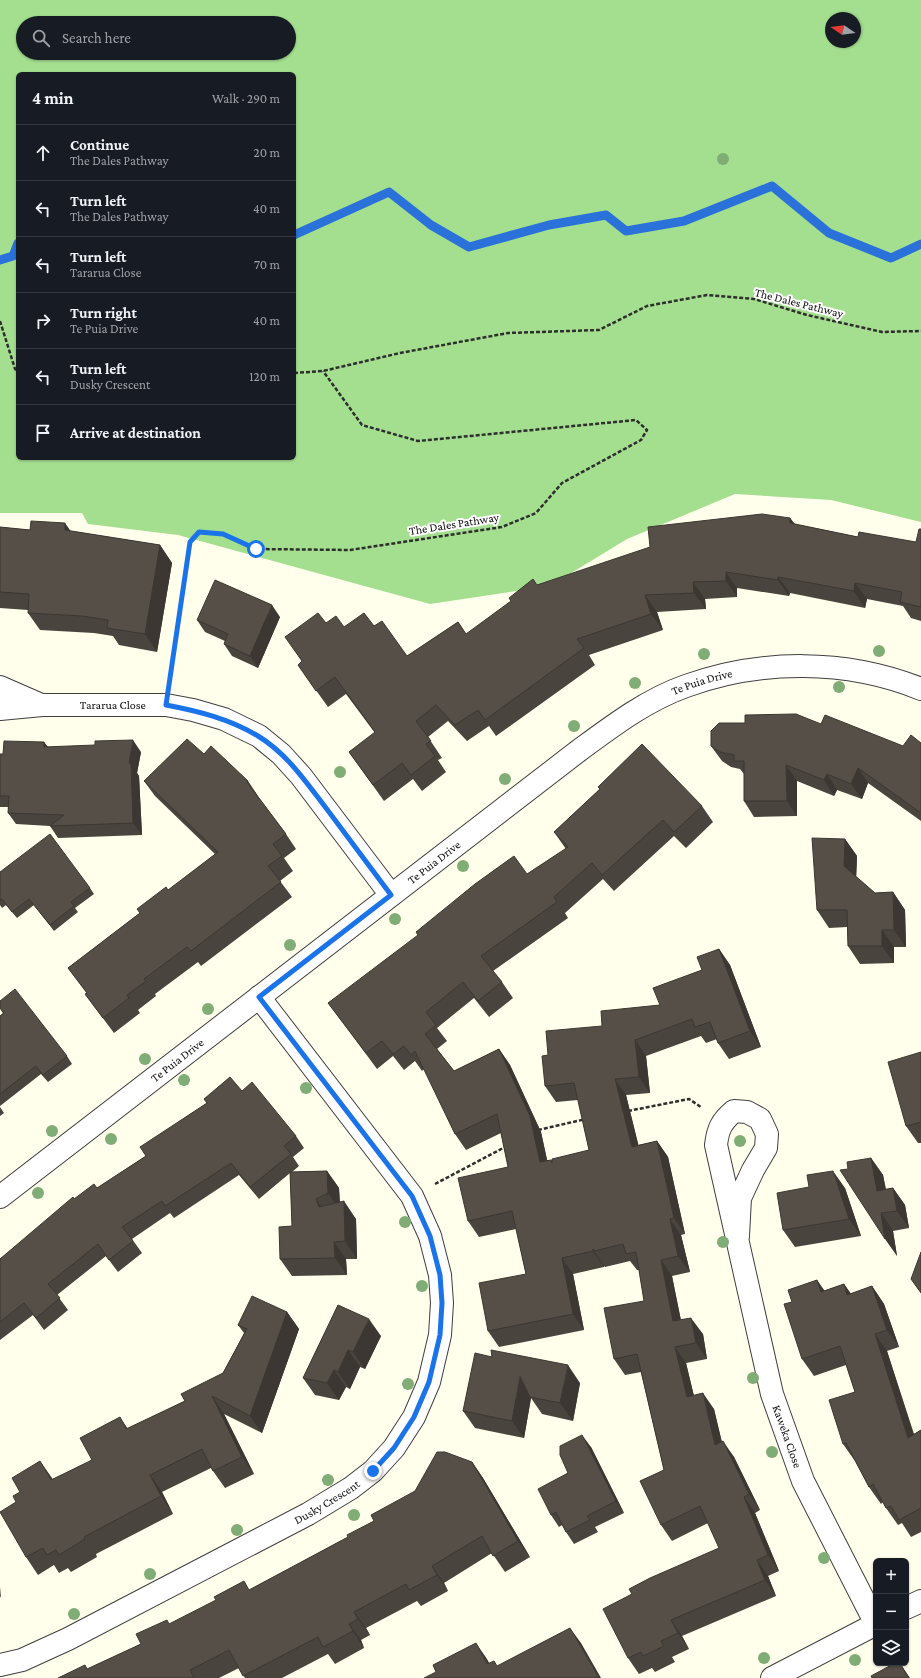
<!DOCTYPE html>
<meta charset="utf-8">
<style>
body{margin:0;font-family:"Crimson Pro",serif;background:#20242c;color:#f1f3f6}
.controls{position:absolute;right:12px;bottom:12px;display:grid;overflow:hidden;border-radius:6px;box-shadow:0 1px 3px #0004}
.controls button{width:36px;height:36px;display:grid;place-items:center;padding:0;border:0;border-bottom:1px solid #363941;background:#171b24;color:#f1f3f6;font:20px sans-serif}
.compass{position:absolute;left:825px;top:12px;width:36px;height:36px;border-radius:50%;background:#171b24;box-shadow:0 1px 3px #0004;rotate:283deg}
.stop{position:absolute;width:12px;height:12px;margin:-9px;border:3px solid #1a73e8;border-radius:50%;background:#fff}
.stop.end{background:#1a73e8;border-color:#fff;box-shadow:0 1px 4px #0008}
.list{margin:0;padding:0;list-style:none}
h2{display:flex;justify-content:space-between;align-items:center;height:52px;margin:0;padding:0 16px;font-size:17px}
h2 small{font-size:13px;font-weight:400;color:#9ea1a6}
.list li{display:grid;grid-template-columns:26px 1fr auto;gap:12px;align-items:center;box-sizing:border-box;height:56px;padding:0 16px;border-top:1px solid #363941}
.list b{display:block;font-size:15px;white-space:nowrap}
.list p{margin:0;font-size:13px;white-space:nowrap;color:#9ea1a6}
.list em{font-size:13px;font-style:normal;color:#9ea1a6}
.icon{flex:none;width:22px;height:22px;fill:none;stroke:currentColor;stroke-width:2;stroke-linecap:round;stroke-linejoin:round}
.map{position:relative;flex:none;width:921px;height:1678px;overflow:hidden}
.search{position:absolute;background:#171b24;box-shadow:0 1px 3px #0004;left:16px;top:16px;width:280px;height:44px;display:flex;align-items:center;gap:10px;box-sizing:border-box;padding:0 14px;border-radius:22px;color:#9ea1a6;font-size:15px}
.panel{position:absolute;background:#171b24;box-shadow:0 1px 3px #0004;left:16px;top:72px;width:280px;height:388px;border-radius:6px}
.map>svg:first-child{display:block}
</style>
<div class="map">
<svg width="921" height="1678" viewBox="0 0 921 1678">
<rect width="100%" height="100%" fill="#ffffeb"/>
<!-- forest -->
<path fill="#a4df8f" fill-rule="evenodd" d="M0,0H921V522L831,500L735,494L627,539L550,586L430,604L178,535L88,524L82,513H0ZM831,18H855V42H831ZM23,23H289V53H23ZM18,74H294V458H18Z"/>
<g fill="none" stroke-linecap="round" stroke-linejoin="round">
<!-- stream -->
<path stroke="#2a72d9" stroke-width="9" d="M294,235L389,192L431,225L469,247L549,225L606,215L626,231L684,221L772,186L829,233L891,258L921,244
M0,260L13,256L18,243"/>
<defs>
<g id="minor">
<path d="M0,687L39,704"/>
<path id="s1" d="M0,709L42,705H166L193,710L224,719L259,736L281,754L301,776L391,895"/>
<path id="s2" d="M0,1197L577,752C611,727 646,700 686,686C760,659 847,659 921,689"/>
<path id="s3" d="M738,1236L740,1198L753,1170L766,1148L767,1134L760,1119L747,1112L734,1111C721,1122 718,1129 716,1145L772,1394L803,1481L876,1624"/>
<path d="M906,1608L921,1601"/>
<path id="s4" d="M0,1665L22,1660L68,1639L308,1514L351,1488L373,1471L394,1448L414,1417L429,1382L440,1335L442,1303L440,1275L430,1236L412,1196L259,997"/>
<path d="M772,1678L876,1624"/>
</g>
</defs>
<!-- minor casing -->
<use href="#minor" stroke="#3f3f3f" stroke-width="24"/>
<!-- path -->
<path stroke="#2e2e2e" stroke-width="2.5" stroke-dasharray="4 2" stroke-linecap="butt" d="M0,321L15,369L18,371
M294,373L323,371L400,353L508,333L599,330L647,306L707,295L754,299L807,315L882,332L921,331
M170,679L190,542L199,532L223,534L256,549L350,550L502,527L536,513L562,483L641,440L647,430L636,420L418,441L362,425L323,371
M628,1111L689,1099L701,1107
M538,1130L586,1119
M435,1184L505,1147"/>
<!-- minor -->
<use href="#minor" stroke="#fff" stroke-width="22"/>
</g>
<!-- trees -->
<g fill="#80ac76">
<circle cx="723" cy="159" r="6"/>
<circle cx="879" cy="651" r="6"/>
<circle cx="704" cy="654" r="6"/>
<circle cx="635" cy="683" r="6"/>
<circle cx="839" cy="687" r="6"/>
<circle cx="574" cy="726" r="6"/>
<circle cx="340" cy="772" r="6"/>
<circle cx="505" cy="779" r="6"/>
<circle cx="463" cy="866" r="6"/>
<circle cx="395" cy="919" r="6"/>
<circle cx="290" cy="945" r="6"/>
<circle cx="208" cy="1009" r="6"/>
<circle cx="145" cy="1059" r="6"/>
<circle cx="184" cy="1080" r="6"/>
<circle cx="306" cy="1088" r="6"/>
<circle cx="52" cy="1131" r="6"/>
<circle cx="111" cy="1139" r="6"/>
<circle cx="740" cy="1141" r="6"/>
<circle cx="38" cy="1193" r="6"/>
<circle cx="405" cy="1222" r="6"/>
<circle cx="723" cy="1242" r="6"/>
<circle cx="422" cy="1286" r="6"/>
<circle cx="753" cy="1378" r="6"/>
<circle cx="408" cy="1384" r="6"/>
<circle cx="772" cy="1452" r="6"/>
<circle cx="328" cy="1480" r="6"/>
<circle cx="354" cy="1515" r="6"/>
<circle cx="237" cy="1530" r="6"/>
<circle cx="824" cy="1558" r="6"/>
<circle cx="150" cy="1574" r="6"/>
<circle cx="74" cy="1614" r="6"/>
<circle cx="764" cy="1658" r="6"/>
<circle cx="855" cy="1660" r="6"/>
</g>
<!-- wall -->
<path fill="#49443d" d="M790,518L795,524L858,537L916,542L921,529V621L911,618L903,606L867,599L865,608L790,593L789,596L737,588V597L705,599L706,609L657,612L663,630L589,655L595,665L496,736L489,726L467,741L448,721L428,737L442,758L438,760L446,772L422,791L413,779L384,801L349,752L375,733L346,694L328,707L298,665L302,661L326,623L344,627L374,626L407,656L458,622L466,634L537,585Z
M0,527L30,530L71,531L160,545L172,563L157,652L119,645L113,636L94,633L40,630L28,613V610L0,608Z
M280,617L258,668L232,656L224,644L225,641L205,632L197,620Z
M821,724L903,746L921,743V821L868,783L862,799L837,790L834,796L797,781V816L754,817L744,801V774L740,769L731,767L722,761L711,746Z
M44,742L48,747L141,752L137,773L139,776L142,835L58,838L50,826L16,824L8,813V807H0V754H3Z
M204,754L258,796V797L286,834L296,849L284,858L293,871L280,881L292,897L201,966L198,962L155,994L156,996L138,1010L140,1013L114,1033L96,1009L85,994L87,993L68,968L140,913L215,854L155,796L144,781Z
M598,787L702,806L713,822L686,848L674,836L614,891L603,879L565,913L568,918L493,971L502,982L513,998L489,1017L474,998L437,1028L447,1041L437,1049L454,1071L499,1049L510,1065L541,1132L547,1160L552,1161L589,1150L578,1100L556,1102L545,1086L548,1055L602,1026L660,1005L702,970L719,949L730,965L761,1047L729,1059L718,1043L717,1039L706,1043L701,1036L646,1056L650,1093L626,1095L638,1145L657,1141L668,1157L685,1234L681,1235L690,1272L672,1276L681,1320L703,1334L707,1359L686,1363L694,1396L714,1409L722,1442L734,1457L760,1510L755,1513L779,1571L768,1576L776,1596L682,1636L689,1649L672,1657L675,1662L655,1672L652,1668L639,1674L628,1658L719,1548L708,1523L672,1541L661,1525L664,1470L641,1372L625,1375L614,1359L644,1301L639,1270H637L630,1261L605,1267L604,1266V1267L573,1274L584,1330L499,1347L488,1331L526,1274L516,1229L479,1237L468,1221L508,1167L501,1133L466,1150L455,1134L424,1069L422,1071L415,1061L404,1070L393,1056L377,1069L340,1019L328,1003L566,849L554,832L600,789Z
M845,839L857,856L856,877L875,893L893,892L905,910L906,947H894V963L860,964L848,946L847,927L829,928L817,910Z
M0,872L90,888L94,894L75,908L78,912L54,931L34,905L17,918L6,905L2,908L0,905Z
M0,1009L67,1056L72,1064L48,1082L41,1074L0,1106V1016L3,1013Z
M921,1052V1143H918L906,1126Z
M242,1091L296,1136L304,1148L293,1157L299,1166L292,1172L327,1171L339,1188L340,1202L356,1219L357,1259H346L347,1275L292,1276L280,1259L292,1226L290,1173L259,1199L239,1175L174,1218L170,1213L132,1239L142,1253L118,1272L106,1256L57,1295L68,1310L44,1330L33,1315L0,1340V1259L75,1199L97,1188L146,1156L207,1103L204,1099Z
M0,1107L4,1113L0,1116Z
M871,1158L883,1175L886,1189L893,1188L905,1205L909,1228L893,1231L897,1256L848,1169Z
M809,1187L845,1188L861,1236L795,1247L783,1230Z
M817,1280L824,1291L844,1284L851,1294L872,1286L884,1304L899,1347L887,1351L914,1434L921,1430V1532L911,1537L902,1523L898,1525L886,1508L883,1502L881,1504L869,1487L855,1461L843,1444L855,1392L846,1365L814,1376L802,1359Z
M338,1305L381,1336L365,1369L360,1367L350,1389L346,1387L339,1400L315,1395L303,1378Z
M287,1312L299,1329L262,1433L224,1414L254,1474L225,1488L213,1471L211,1468L162,1492L173,1514L96,1554L97,1557L71,1572L68,1568L59,1573L54,1565L38,1575L26,1557L53,1480L92,1460L128,1429L185,1401L223,1373L244,1333L238,1325Z
M580,1383L573,1421L542,1414L531,1398L524,1438L475,1428L463,1411Z
M591,1447L624,1513L595,1527L598,1532L574,1544L566,1532L562,1525L559,1527L551,1515L568,1473Z
M472,1462L483,1478L530,1557L505,1572L492,1553L444,1583L448,1591L421,1606L417,1601L366,1628L370,1635L361,1640L364,1648L335,1664L328,1654L282,1678H245L239,1668L219,1678H58L88,1669L141,1644L170,1624L250,1590L348,1537Z"/>
<!-- shaded-wall -->
<path fill="#3c3732" d="M790,518L802,535L790,523Z
M65,523L77,540L65,530Z
M160,545L172,563L157,652L145,634Z
M726,572L737,588V597L726,581Z
M778,577L790,593L789,596L778,580Z
M693,582L705,599L706,609L694,593Z
M855,583L867,599L865,608L854,591Z
M645,595L657,612L663,630L651,614Z
M272,605L280,617L258,668L250,656Z
M133,740L141,752L137,773L139,776L142,835L133,823L129,763Z
M44,742L52,754L44,747Z
M786,765L797,781V816L787,801Z
M858,768L868,783L862,799L851,784Z
M827,774L837,790L834,796L824,780Z
M248,781L258,796L257,798L247,782Z
M845,839L857,856L856,883L844,866Z
M893,892L905,910L906,947L894,930Z
M882,930L894,947V963L882,946Z
M719,949L730,965L761,1047L750,1031Z
M635,1040L646,1056L650,1093L639,1077Z
M499,1049L510,1065L541,1132L551,1178L540,1162Z
M615,1079L626,1095L643,1163L632,1147Z
M657,1141L668,1157L685,1234L674,1218Z
M871,1158L883,1175L889,1208L877,1191Z
M327,1171L339,1188L340,1210L328,1193Z
M833,1171L845,1188L861,1236L849,1219Z
M893,1188L905,1205L909,1228L897,1211Z
M316,1199L328,1216L319,1207Z
M344,1201L356,1219L357,1259L345,1241Z
M881,1213L893,1231L897,1256L885,1239Z
M670,1219L681,1235L690,1272L678,1256Z
M334,1242L346,1259L347,1275L335,1258Z
M593,1249L594,1251L604,1266V1267L593,1251Z
M562,1258L573,1274L584,1330L573,1314Z
M661,1260L672,1276L684,1337L673,1321Z
M817,1280L829,1297L821,1292Z
M844,1284L856,1301L847,1295Z
M872,1286L884,1304L899,1347L887,1330Z
M287,1312L299,1329L262,1433L250,1416Z
M691,1318L703,1334L707,1359L696,1343Z
M369,1319L381,1336L365,1369L353,1352Z
M875,1334L887,1351L920,1455L908,1438Z
M675,1347L686,1363L698,1413L687,1397Z
M348,1350L360,1367L350,1389L338,1372Z
M568,1365L580,1383L573,1421L560,1403Z
M334,1370L346,1387L339,1400L327,1383Z
M520,1376L531,1398L524,1438L512,1421Z
M703,1393L714,1409L726,1461L715,1445Z
M212,1396L224,1414L254,1474L242,1457Z
M120,1417L132,1435L126,1429Z
M582,1435L591,1447L624,1513L616,1501Z
M723,1441L734,1457L760,1510L749,1494Z
M40,1461L52,1478L63,1498L51,1480Z
M472,1462L483,1478L530,1557L518,1541Z
M150,1475L162,1492L173,1514L161,1496Z
M744,1497L755,1513L779,1571L768,1555Z
M757,1560L768,1576L776,1596L765,1580Z
M432,1566L444,1583L448,1591L437,1575Z
M0,1587L1,1598L0,1596Z
M354,1612L366,1628L370,1635L358,1619Z
M671,1620L682,1636L689,1649L678,1633Z
M349,1624L361,1640L364,1648L353,1631Z
M570,1628L581,1643L601,1678H599Z
M476,1643L487,1659L497,1678L487,1664Z
M900,1663L910,1678H908Z"/>
<!-- building -->
<path fill="#554f47" stroke="#3c3732" d="M762,514L790,518V523L858,537L859,532L916,542L919,529H921V607L900,602L902,592L855,583L854,591L778,577V580L726,572V581L693,582L694,593L645,595L651,614L577,639L584,648L485,720L478,710L455,725L436,705L416,721L431,741L426,744L435,756L411,775L402,763L373,785L349,752L375,732L335,677L316,691L298,665L302,661L285,637L318,613L326,623L336,616L344,627L364,613L374,626L382,621L407,656L458,622L466,634L511,601L509,598L533,579L537,585L650,547L648,527Z
M31,521L65,523V530L160,545L145,634L107,628L108,620L82,616L28,613L29,594L0,592V527L30,530Z
M215,580L272,605L250,656L224,644L228,634L197,620Z
M796,714L821,724L825,715L903,746L911,735L921,743V813L858,768L851,784L827,774L824,780L786,765L787,801H744V761H734V755L720,752L711,746V731L719,723H745V715Z
M187,739L204,754L211,746L248,781L247,782L286,834L273,844L282,856L268,866L281,882L191,951L187,947L144,979L146,981L127,995L129,998L103,1018L85,994L87,993L68,968L140,913L137,909L166,887L168,890L218,852L144,781Z
M133,740L129,763L131,764L133,823L50,826L64,815L8,813L9,796H0V754H3L4,741L44,742V747L95,745V741Z
M642,744L702,806L674,832L663,820L602,875L592,863L554,897L557,902L481,956L502,982L478,1001L463,982L426,1012L436,1025L425,1034L454,1071L499,1049L530,1116L540,1162L551,1160L552,1163V1159L589,1150L574,1083L545,1086L542,1056L548,1055L546,1031L602,1026L601,1011L660,1005L653,988L702,970L697,957L719,949L750,1031L718,1043L710,1022L695,1027L692,1019L635,1040L639,1077L615,1079L632,1147L657,1141L674,1218L670,1219L678,1256L661,1260L673,1321L691,1318L696,1343L675,1347L687,1397L703,1393L715,1445L723,1441L749,1494L744,1497L768,1555L757,1560L765,1580L671,1620L678,1633L661,1641L664,1646L643,1656L641,1652L628,1658L603,1609L632,1594L629,1589L650,1578L719,1548L700,1506L661,1525L640,1481L664,1470L637,1354L614,1359L604,1308L644,1301L636,1252L626,1254L623,1244L594,1251L593,1249V1251L562,1258L573,1314L488,1331L479,1283L526,1274L512,1211L468,1221L458,1178L508,1167L497,1114L455,1134L415,1051L411,1055L404,1046L393,1054L382,1041L366,1053L328,1003L418,935L416,932L475,884L514,856L527,874L568,847L554,832L600,789L598,787Z
M50,834L90,888L71,902L74,906L50,925L29,899L12,912L2,899L0,900V872Z
M812,838L845,839L844,866L875,893L893,892L894,930H882V946H848L847,910H817Z
M15,989L67,1056L43,1075L36,1066L0,1094V1016L4,1013L0,1008V1001Z
M921,1052V1122L906,1126L888,1062Z
M230,1077L242,1091L252,1082L296,1136L284,1146L291,1154L250,1187L231,1163L165,1206L162,1201L122,1227L133,1241L109,1260L98,1244L48,1284L60,1298L36,1318L24,1303L0,1322V1259L73,1197L74,1199L94,1184L97,1188L146,1156L140,1147L207,1103L204,1099Z
M871,1158L877,1191L893,1188L897,1211L881,1213L885,1239L840,1170L848,1169L847,1162Z
M327,1171L328,1193L316,1199L319,1207L344,1201L345,1241L334,1242L335,1258L280,1259L279,1227L292,1226L290,1172Z
M833,1171L849,1219L783,1230L777,1193L809,1187L807,1175Z
M921,1252V1293L911,1279Z
M817,1280L821,1292L844,1284L847,1295L872,1286L887,1330L875,1334L908,1438L921,1430V1508L899,1520L891,1506L886,1508L873,1484L869,1487L846,1443L843,1444L829,1400L855,1392L840,1346L802,1359L784,1304L792,1302L788,1290Z
M252,1296L287,1312L250,1416L212,1396L242,1457L213,1471L202,1449L150,1475L161,1496L84,1537L85,1539L59,1555L56,1550L47,1555L43,1548L26,1557L0,1512L16,1502L13,1496L20,1492L12,1478L40,1461L51,1480L92,1460L80,1438L120,1417L126,1429L185,1401L181,1394L223,1373L247,1329L238,1325Z
M338,1305L369,1319L353,1352L348,1350L338,1372L334,1370L327,1383L303,1378Z
M491,1350L568,1365L560,1403L530,1397L520,1376L512,1421L463,1411L475,1353L492,1357Z
M582,1435L616,1501L587,1516L590,1520L566,1532L556,1512L551,1515L538,1489L568,1473L560,1455V1446Z
M437,1452H445L472,1462L518,1541L493,1556L482,1536L432,1566L437,1575L409,1590L406,1584L354,1612L358,1619L349,1624L353,1631L323,1647L318,1637L243,1676L229,1650L190,1670L194,1678H58L85,1665L87,1669L141,1644L136,1634L167,1620L169,1624L216,1600L214,1597L244,1581L249,1590L348,1537L347,1535L374,1521L371,1515L415,1491Z
M570,1628L599,1678H424L436,1672L433,1665L476,1643L487,1664L494,1661L497,1666Z
M895,1663H900L908,1678H872L871,1676Z"/>
<g fill="none" stroke-linecap="round" stroke-linejoin="round">
<!-- route -->
<path stroke="#1a73e8" stroke-width="5" d="M256,549L223,534L199,532L190,542L166,705C198,711 230,719 258,736C288,754 308,785 329,812C350,840 370,867 391,895L259,997L412,1196L430,1236L440,1275L442,1303L440,1335L429,1382L414,1417L394,1448L373,1471"/>
</g>
<g text-anchor="middle" dominant-baseline="central" stroke-width="4" stroke-linejoin="round" paint-order="stroke">
<!-- street labels -->
<g font-size="12" fill="#0c0c0c" stroke="#fff">
<text transform="translate(799 303) rotate(14)">The Dales Pathway</text>
<text transform="translate(454 524) rotate(-9)">The Dales Pathway</text>
<text stroke="none"><textPath href="#s2" startOffset="873">Te Puia Drive</textPath></text>
<text stroke="none"><textPath href="#s1" startOffset="113">Tararua Close</textPath></text>
<text stroke="none"><textPath href="#s2" startOffset="548">Te Puia Drive</textPath></text>
<text stroke="none"><textPath href="#s2" startOffset="224">Te Puia Drive</textPath></text>
<text stroke="none"><textPath href="#s3" startOffset="493">Kaweka Close</textPath></text>
<text stroke="none"><textPath href="#s4" startOffset="366">Dusky Crescent</textPath></text>
</g>
</g>
</svg>
<div class="controls">
<button>+</button>
<button>−</button>
<button><svg class="icon" aria-label="layers" viewBox="0 0 24 24"><path d="M12 4l9 5-9 5-9-5zM3 14l9 5 9-5"/></svg></button>
</div>
<svg class="compass" viewBox="-18 -18 36 36"><path d="M0-13l5 13h-10z" fill="#e53935"/><path d="M0 13l5-13h-10z" fill="#9ea1a6"/></svg>
<div class="stop" style="left:256px;top:549px"></div>
<div class="stop end" style="left:373px;top:1471px"></div>
<div class="search"><svg class="icon" aria-label="search" viewBox="0 0 24 24"><circle cx="10" cy="10" r="6"/><path d="M15 15l6 6"/></svg>Search here</div>
<section class="panel">
<h2>4 min<small>Walk · 290 m</small></h2>
<ul class="list">
<li><svg class="icon" aria-label="ahead" viewBox="0 0 24 24"><path d="M12 20V5M6 11l6-6 6 6"/></svg><div><b>Continue</b><p>The Dales Pathway</p></div><em>20 m</em></li>
<li><svg class="icon" aria-label="left" viewBox="0 0 24 24"><path d="M17 20v-9H6M10 6l-5 5 5 5"/></svg><div><b>Turn left</b><p>The Dales Pathway</p></div><em>40 m</em></li>
<li><svg class="icon" aria-label="left" viewBox="0 0 24 24"><path d="M17 20v-9H6M10 6l-5 5 5 5"/></svg><div><b>Turn left</b><p>Tararua Close</p></div><em>70 m</em></li>
<li><svg class="icon" aria-label="right" viewBox="0 0 24 24"><path d="M7 20v-9h11M14 6l5 5-5 5"/></svg><div><b>Turn right</b><p>Te Puia Drive</p></div><em>40 m</em></li>
<li><svg class="icon" aria-label="left" viewBox="0 0 24 24"><path d="M17 20v-9H6M10 6l-5 5 5 5"/></svg><div><b>Turn left</b><p>Dusky Crescent</p></div><em>120 m</em></li>
<li><svg class="icon" aria-label="arrive" viewBox="0 0 24 24"><path d="M6 21V4h12l-3 4 3 4H6"/></svg><div><b>Arrive at destination</b></div></li>
</ul>
</section>
</div>
